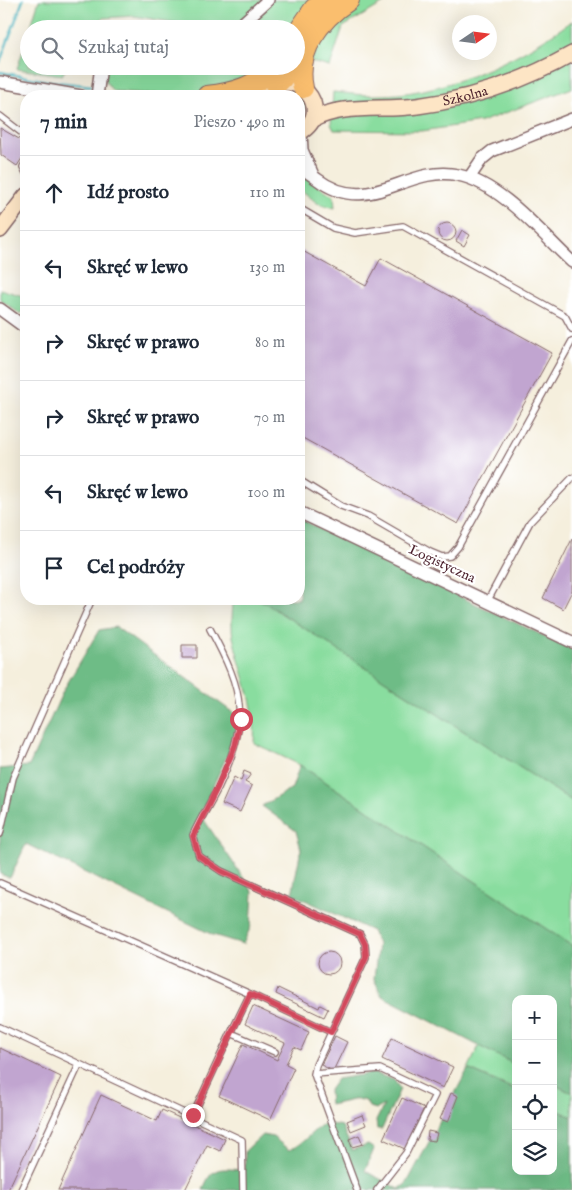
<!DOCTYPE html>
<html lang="pl">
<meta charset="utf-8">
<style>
body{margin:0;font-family:"IM FELL English",serif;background:#f2f2f3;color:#1f2937}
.controls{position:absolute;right:15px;bottom:15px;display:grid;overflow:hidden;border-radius:10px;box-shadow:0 5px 20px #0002}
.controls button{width:45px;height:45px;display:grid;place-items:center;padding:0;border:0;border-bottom:1px solid #e0e1e3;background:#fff;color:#1f2937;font:25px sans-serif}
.compass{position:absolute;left:452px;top:15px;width:45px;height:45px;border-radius:50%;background:#fff;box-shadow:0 5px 20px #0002;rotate:77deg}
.stop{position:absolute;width:15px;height:15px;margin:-11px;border:4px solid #d1495b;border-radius:50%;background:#fff}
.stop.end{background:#d1495b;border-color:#fff;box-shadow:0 1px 5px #0008}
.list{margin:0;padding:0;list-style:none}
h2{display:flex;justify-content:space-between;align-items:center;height:65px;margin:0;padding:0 20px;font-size:21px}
h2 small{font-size:16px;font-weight:400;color:#747a83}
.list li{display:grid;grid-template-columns:32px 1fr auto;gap:15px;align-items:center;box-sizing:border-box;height:75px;padding:0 20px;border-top:1px solid #e0e1e3}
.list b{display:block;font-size:19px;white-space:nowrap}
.list em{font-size:16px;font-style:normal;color:#747a83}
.icon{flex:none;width:28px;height:28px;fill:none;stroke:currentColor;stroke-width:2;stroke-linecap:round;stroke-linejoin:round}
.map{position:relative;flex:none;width:572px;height:1190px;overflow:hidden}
.search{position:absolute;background:#fff;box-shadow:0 5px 20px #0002;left:20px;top:20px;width:285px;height:55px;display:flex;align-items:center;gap:12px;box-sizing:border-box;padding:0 18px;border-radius:28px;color:#747a83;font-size:19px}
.panel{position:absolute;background:#fff;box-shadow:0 5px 20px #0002;left:20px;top:90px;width:285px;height:515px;border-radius:20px}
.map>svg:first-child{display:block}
</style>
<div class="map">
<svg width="572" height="1190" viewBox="0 0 572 1190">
<rect width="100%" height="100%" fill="#fff"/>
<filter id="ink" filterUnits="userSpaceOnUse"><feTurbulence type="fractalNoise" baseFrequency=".02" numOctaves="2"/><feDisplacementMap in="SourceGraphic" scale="10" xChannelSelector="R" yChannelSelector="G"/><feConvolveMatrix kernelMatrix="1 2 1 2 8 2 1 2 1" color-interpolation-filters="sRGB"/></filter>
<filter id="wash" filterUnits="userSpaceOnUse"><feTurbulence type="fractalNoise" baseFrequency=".0096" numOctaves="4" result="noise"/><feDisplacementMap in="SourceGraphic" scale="20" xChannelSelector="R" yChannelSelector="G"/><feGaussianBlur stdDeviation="1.12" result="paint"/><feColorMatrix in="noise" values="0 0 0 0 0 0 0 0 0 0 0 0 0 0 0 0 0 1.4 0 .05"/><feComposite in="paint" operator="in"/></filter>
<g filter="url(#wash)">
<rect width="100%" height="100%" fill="#f5efdd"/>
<!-- green -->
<path fill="#89dd9f" stroke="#6a7e65" d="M39,0H389L343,27L330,67L296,58V29H198L177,23L134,16L103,18L93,29H30Z
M572,21V88L481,122L422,131L334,130L331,124L333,92C345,93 358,95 371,95C441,97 516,61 572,21Z
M29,32V66H68L62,75L17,69Z
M106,66H269L267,69L206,92L150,94L113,91L105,81Z
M284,90L297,92L305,102V115L299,123V96H274Z
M299,167L315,184L334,196L335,208L317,203L299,188Z
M0,289L26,297V306L20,314L0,299Z
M233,599H259L572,801V946L300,765L254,743C257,706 242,676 234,641C230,628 233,612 233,599Z
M479,1046L516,1065V1090L468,1069Z
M553,1084L572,1093V1117L553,1108Z"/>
<!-- forest -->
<path fill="#6ebc86" stroke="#5c6e58" d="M299,518L375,557L572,649V801L259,599H299Z
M116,627L239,717L232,745L200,814L253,892L251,926L243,944L213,935L26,844L10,878L0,874V769L29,766L64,689L99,630Z
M300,765L572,946V1093L553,1084V999H516V1065L382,996L374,979L378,944L372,931L292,894L301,849L296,831L262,806L292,788Z
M468,1069L516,1091V1171H553V1108L572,1117V1190H203C212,1164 221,1169 245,1170V1151L262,1135L273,1137L289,1150C304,1144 311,1131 325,1123L342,1126L352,1150L368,1145L374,1149L365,1171L399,1189L407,1183Z
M374,1073L394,1080L400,1089L382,1129H377L376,1121L384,1105L377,1109L369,1107L366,1101L357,1099L330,1105L329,1090L337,1079Z"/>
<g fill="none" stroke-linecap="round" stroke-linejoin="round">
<!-- stream -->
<path stroke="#44b2bf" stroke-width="2.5" d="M0,62L23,0
M0,72L48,81
M50,81L92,86"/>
</g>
<g id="blocks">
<!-- building -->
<path fill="#c1a5d0" d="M0,128L26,143V152L17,166L1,155Z
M438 232a9 9 0 1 1 18 0a9 9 0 1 1-18 0Z
M462,230L470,235L464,246L456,241Z
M299,249L366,286L381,258L552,353L458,524L299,436Z
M572,539V591L563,609L543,598Z
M182,645H197V658H182Z
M244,771L251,774L245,782L252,786L240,812L222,804L234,777L241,781Z
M318 963a11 11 0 1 1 22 0a11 11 0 1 1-22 0Z
M278,988L319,1008L320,1005L328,1009L324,1017L276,994Z
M253,1006L309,1032L301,1050L294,1047L286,1064L294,1068L270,1120L219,1096L243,1044L277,1060L285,1043L245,1024Z
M335,1036L347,1042L333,1071L321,1065Z
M392,1038L453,1067L443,1088L382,1059Z
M0,1048L61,1077L8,1190H0Z
M451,1093L458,1096L448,1122L440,1119Z
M101,1095L157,1121L162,1110L225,1139L220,1151L207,1145L185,1190H58Z
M402,1098L424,1108L405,1149L383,1139Z
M362,1115L366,1125L351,1131L347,1121Z
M428,1131L437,1133L435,1141L427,1140Z
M359,1135L363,1144L352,1147L349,1139Z"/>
</g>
</g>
<g filter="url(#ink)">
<use href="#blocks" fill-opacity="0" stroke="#866869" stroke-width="1"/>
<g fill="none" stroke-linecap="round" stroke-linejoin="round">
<defs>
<path id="lane" d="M0,116L26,136
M26,162L23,167L26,173
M299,208L333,228L355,233L403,226L565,316L572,329
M299,480L341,506L368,516L430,552L442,557L450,556L458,547L572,341
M487,602L530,522L572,478
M210,629C245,693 250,720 218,788C210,804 200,819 193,835L199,856L221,871L360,934L365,944L366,957L316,1065L314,1074L357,1190
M0,834L13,778L92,599
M0,883L250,994L231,1033
M250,994L331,1032
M0,1027L242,1140L243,1190
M314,1074L380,1069L435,1095L406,1153L377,1190
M193,1115L231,1033L275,1052
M21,1190L79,1065"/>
<path id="street" d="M236,29L268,0
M0,82L81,96
M97,96L101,66
M301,132L302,150L313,175
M299,165C304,171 311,174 317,179C370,219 406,164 458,175C500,183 541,233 572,262
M469,178L482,159L492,151L572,119
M0,309L26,328
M299,512L572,642"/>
<g id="secondary">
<path d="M265,96C291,58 339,111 299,133"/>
<path id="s1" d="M312,120C341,103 384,111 417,106C472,99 524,81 572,54"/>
<path d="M0,230L26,196"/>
</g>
<path id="highway" d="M296,35L314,9L324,0
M276,85L283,78L288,66
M303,88C295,51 320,19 349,0
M207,96C233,93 257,87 275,66"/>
</defs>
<!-- lane casing -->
<use href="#lane" stroke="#866869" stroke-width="8"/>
<!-- street casing -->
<use href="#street" stroke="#866869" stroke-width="14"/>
<!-- secondary casing -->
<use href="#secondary" stroke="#866869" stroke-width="18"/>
<!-- highway casing -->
<use href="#highway" stroke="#866869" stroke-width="22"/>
<!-- lane -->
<use href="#lane" stroke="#fff" stroke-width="5.5"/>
<!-- street -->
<use href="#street" stroke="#fff" stroke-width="11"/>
<!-- secondary -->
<use href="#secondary" stroke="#fde5c5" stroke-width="15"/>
<!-- highway -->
<use href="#highway" stroke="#fabe6e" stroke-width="20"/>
</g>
</g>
<g fill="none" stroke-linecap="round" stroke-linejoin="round" filter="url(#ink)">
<!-- route -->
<path stroke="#d1495b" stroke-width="6" d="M193,1115L250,994L331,1032L366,957L365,944L360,934L221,871L199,856L193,836L217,788L235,746L241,719"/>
</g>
<g text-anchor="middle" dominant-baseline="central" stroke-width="4.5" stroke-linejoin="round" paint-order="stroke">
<!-- street labels -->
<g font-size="14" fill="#4a1f2b" stroke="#fff">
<text stroke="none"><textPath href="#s1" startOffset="156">Szkolna</textPath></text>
<text transform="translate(442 564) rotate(25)">Logistyczna</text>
</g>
</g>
</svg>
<div class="controls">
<button>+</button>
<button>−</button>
<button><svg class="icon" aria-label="locate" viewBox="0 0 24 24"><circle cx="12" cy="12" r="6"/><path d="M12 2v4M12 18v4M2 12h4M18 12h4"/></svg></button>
<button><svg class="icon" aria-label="layers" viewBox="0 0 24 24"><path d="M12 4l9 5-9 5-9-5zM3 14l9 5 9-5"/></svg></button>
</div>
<svg class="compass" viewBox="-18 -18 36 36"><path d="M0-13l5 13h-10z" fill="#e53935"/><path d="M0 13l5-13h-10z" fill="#747a83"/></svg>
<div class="stop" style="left:241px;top:719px"></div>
<div class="stop end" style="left:193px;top:1115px"></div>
<div class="search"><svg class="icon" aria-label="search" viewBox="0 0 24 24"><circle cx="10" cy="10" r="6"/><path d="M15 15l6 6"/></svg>Szukaj tutaj</div>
<section class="panel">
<h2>7 min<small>Pieszo · 490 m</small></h2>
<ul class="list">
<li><svg class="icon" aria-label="ahead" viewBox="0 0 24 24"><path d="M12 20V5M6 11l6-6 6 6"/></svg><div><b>Idź prosto</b></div><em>110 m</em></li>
<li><svg class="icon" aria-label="left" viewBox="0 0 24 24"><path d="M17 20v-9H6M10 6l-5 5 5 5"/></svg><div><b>Skręć w lewo</b></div><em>130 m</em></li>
<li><svg class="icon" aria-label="right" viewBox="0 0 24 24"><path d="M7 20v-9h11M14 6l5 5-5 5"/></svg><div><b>Skręć w prawo</b></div><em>80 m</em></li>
<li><svg class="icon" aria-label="right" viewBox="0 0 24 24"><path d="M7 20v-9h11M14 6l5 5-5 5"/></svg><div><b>Skręć w prawo</b></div><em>70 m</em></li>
<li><svg class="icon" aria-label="left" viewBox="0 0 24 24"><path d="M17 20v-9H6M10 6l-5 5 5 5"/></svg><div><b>Skręć w lewo</b></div><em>100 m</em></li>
<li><svg class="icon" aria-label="arrive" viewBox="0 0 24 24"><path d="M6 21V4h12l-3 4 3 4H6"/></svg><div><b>Cel podróży</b></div></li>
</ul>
</section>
</div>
